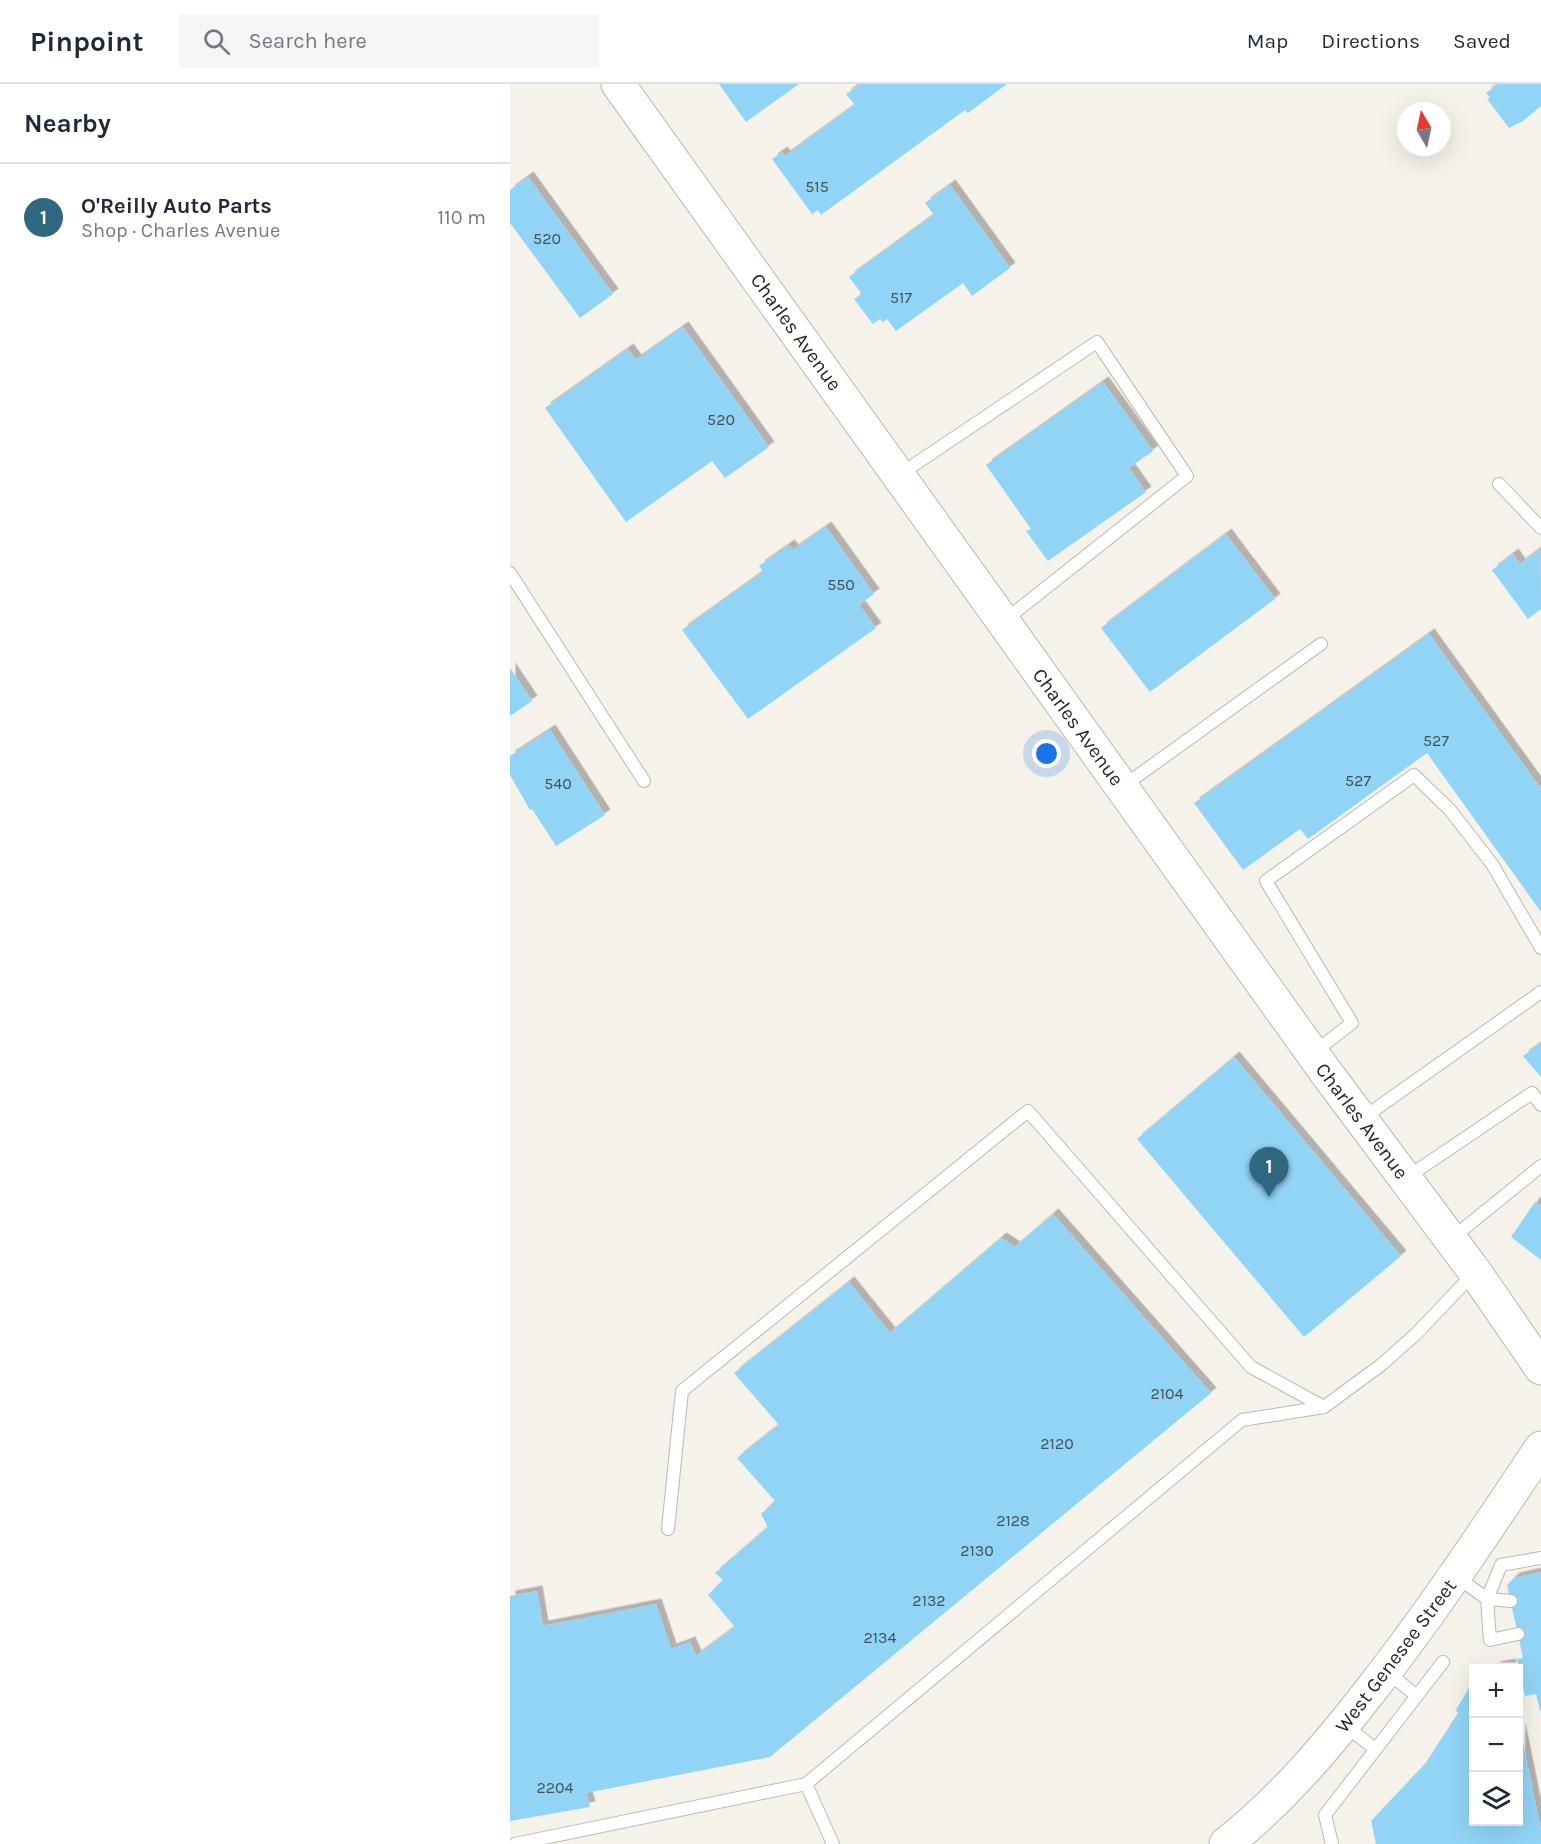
<!DOCTYPE html>
<meta charset="utf-8">
<style>
body{margin:0;font-family:Karla,sans-serif;background:#f6f6f7;color:#1f2937}
.controls{position:absolute;right:18px;bottom:18px;display:grid;overflow:hidden;border-radius:0px;box-shadow:0 6px 24px #0002}
.controls button{width:54px;height:54px;display:grid;place-items:center;padding:0;border:0;border-bottom:2px solid #e0e1e3;background:#fff;color:#1f2937;font:30px sans-serif}
.compass{position:absolute;left:887px;top:18px;width:54px;height:54px;border-radius:50%;background:#fff;box-shadow:0 6px 24px #0002;rotate:351deg}
.you{position:absolute;left:537px;top:670px;width:21px;height:21px;margin:-15px;border:4px solid #fff;border-radius:50%;background:#1a73e8;box-shadow:0 0 0 9px #1a73e833}
.badge{display:grid;place-items:center;width:39px;height:39px;border-radius:50%;background:#2f6781;color:#fff;font-size:20px;font-weight:700}
.pin{position:absolute;translate:-50% -50px;filter:drop-shadow(0 2px 3px #0008)}
.pin::after{content:'';position:absolute;top:32px;width:21px;height:18px;background:inherit;clip-path:polygon(0 0,100% 0,50% 100%)}
.list{margin:0;padding:0;list-style:none}
h2{display:flex;justify-content:space-between;align-items:center;height:78px;margin:0;padding:0 24px;font-size:26px}
h2 small{font-size:20px;font-weight:400;color:#747a83}
.list li{display:grid;grid-template-columns:39px 1fr auto;gap:18px;align-items:center;box-sizing:border-box;height:108px;padding:0 24px;border-top:2px solid #e0e1e3}
.list b{display:block;font-size:22px;white-space:nowrap}
.list p{margin:0;font-size:20px;white-space:nowrap;color:#747a83}
.list em{font-size:20px;font-style:normal;color:#747a83}
.icon{flex:none;width:33px;height:33px;fill:none;stroke:currentColor;stroke-width:2;stroke-linecap:round;stroke-linejoin:round}
.map{position:relative;flex:none;width:1031px;height:1760px;overflow:hidden}
header{display:flex;align-items:center;gap:36px;box-sizing:border-box;height:84px;padding:0 30px;background:#fff;border-bottom:2px solid #e0e1e3}
header strong{font-size:28px}
nav{display:flex;gap:33px;margin-inline-start:auto;font-size:21px}
.search{width:420px;height:54px;background:#f6f6f7;display:flex;align-items:center;gap:15px;box-sizing:border-box;padding:0 21px;border-radius:0px;color:#747a83;font-size:22px}
main{display:flex}
aside{flex:1;background:#fff}
.map>svg:first-child{display:block}
</style>
<header>
<strong>Pinpoint</strong>
<div class="search"><svg class="icon" aria-label="search" viewBox="0 0 24 24"><circle cx="10" cy="10" r="6"/><path d="M15 15l6 6"/></svg>Search here</div>
<nav><a>Map</a><a>Directions</a><a>Saved</a></nav>
</header>
<main>
<aside>
<h2>Nearby<small></small></h2>
<ul class="list">
<li><span class="badge">1</span><div><b>O'Reilly Auto Parts</b><p>Shop · Charles Avenue</p></div><em>110 m</em></li>
</ul>
</aside>
<div class="map">
<svg width="1031" height="1760" viewBox="0 0 1031 1760">
<defs>
<filter id="shadow"><feDropShadow dx="5.5" dy="-5.5" stdDeviation="0" flood-color="#0004"/></filter>
</defs>
<rect width="100%" height="100%" fill="#f5f2ea"/>
<!-- building -->
<path fill="#91d4f6" filter="url(#shadow)" d="M209,0H289L236,38Z
M350,0H497L458,29L455,26L311,131L308,126L302,130L262,75L272,68L275,72L345,21L336,10Z
M988,0H1031V22L1013,37L999,44L977,15L980,14L976,9Z
M18,93L103,210L70,234L0,139V106Z
M440,101L500,184L462,212L453,199L386,247L377,235L373,238L370,235L363,240L344,215L352,210L339,193L424,131L415,119Z
M173,243L259,363L215,394L202,377L116,438L35,324L118,265L126,276Z
M593,298L643,367L619,384L636,408L538,477L516,447L521,445L476,381Z
M316,443L364,510L349,521L366,544L238,635L172,546L253,488L249,482L279,461L283,466Z
M716,450L765,515L640,608L591,544Z
M1030,465L1031,525L1018,535L982,486L1003,470L1010,480Z
M919,550L1031,705V828L917,669L798,755L790,745L733,786L684,719Z
M0,584L22,617L0,632Z
M40,646L95,731L46,762L22,725L20,726L0,691V672Z
M1031,959V993L1013,972Z
M724,973L891,1172L794,1253L627,1055Z
M1025,1118L1031,1122V1176L1001,1153Z
M543,1130L701,1309L260,1673L76,1709L80,1723L0,1737V1512L27,1507L33,1542L146,1520L161,1565L180,1558L186,1572L225,1543L198,1511L213,1496L205,1489L258,1443L251,1430L265,1417L227,1374L269,1341L224,1289L339,1198L380,1249L491,1154L505,1163Z
M1031,1488V1627H1030L1026,1610L1015,1612L1007,1575L1013,1574L997,1501L1004,1494Z
M1000,1580L1001,1584H985V1583Z
M963,1597V1738H1008L1010,1644L1031,1747V1760H866L861,1737L915,1680L948,1629L946,1626Z"/>
<g fill="none" stroke-linecap="round" stroke-linejoin="round">
<defs>
<path id="lane" d="M389,391L587,258L677,392L494,537
M989,400L1031,444
M0,489L134,697
M612,703L811,560
M803,969L842,939L756,797L904,691L940,726L982,780L1031,864
M853,1034L1031,908
M896,1094L1022,1009L1031,1021
M941,1155L1031,1082
M158,1445L172,1307L518,1027L741,1283L814,1323
M947,1493L977,1515L991,1481L1031,1474
M1001,1517L977,1515L980,1556L1008,1550
M877,1588L907,1612
M836,1642L865,1665
M5,1760L296,1700
M323,1760L296,1700L732,1336L814,1323L871,1281L906,1250L965,1188
M822,1760L815,1731L933,1578"/>
<path id="secondary" d="M108,0L815,987L965,1188L1031,1284"/>
<path id="primary" d="M716,1760C774,1714 819,1660 864,1602C924,1525 977,1445 1031,1364"/>
</defs>
<!-- lane casing -->
<use href="#lane" stroke="#bcb9b1" stroke-width="14"/>
<!-- secondary casing -->
<use href="#secondary" stroke="#bcb9b1" stroke-width="35"/>
<!-- primary casing -->
<use href="#primary" stroke="#bcb9b1" stroke-width="35"/>
<!-- lane -->
<use href="#lane" stroke="#fff" stroke-width="12"/>
<!-- secondary -->
<use href="#secondary" stroke="#fff" stroke-width="33"/>
<!-- primary -->
<use href="#primary" stroke="#fff" stroke-width="33"/>
</g>
<g text-anchor="middle" dominant-baseline="central" stroke-width="4.5" stroke-linejoin="round" paint-order="stroke">
<!-- number labels -->
<g font-size="16" fill="#425258">
<text x="307" y="102">515</text>
<text x="37" y="154">520</text>
<text x="391" y="213">517</text>
<text x="211" y="335">520</text>
<text x="331" y="500">550</text>
<text x="926" y="656">527</text>
<text x="848" y="696">527</text>
<text x="48" y="699">540</text>
<text x="657" y="1309">2104</text>
<text x="547" y="1359">2120</text>
<text x="503" y="1436">2128</text>
<text x="467" y="1466">2130</text>
<text x="419" y="1516">2132</text>
<text x="370" y="1553">2134</text>
<text x="45" y="1703">2204</text>
</g>
<!-- street labels -->
<g font-size="20" fill="#272623" stroke="#fff">
<text transform="translate(286 248) rotate(54)">Charles Avenue</text>
<text transform="translate(568 643) rotate(54)">Charles Avenue</text>
<text transform="translate(852 1037) rotate(53)">Charles Avenue</text>
<text transform="translate(886 1572) rotate(-53)">West Genesee Street</text>
</g>
</g>
</svg>
<div class="controls">
<button>+</button>
<button>−</button>
<button><svg class="icon" aria-label="layers" viewBox="0 0 24 24"><path d="M12 4l9 5-9 5-9-5zM3 14l9 5 9-5"/></svg></button>
</div>
<svg class="compass" viewBox="-18 -18 36 36"><path d="M0-13l5 13h-10z" fill="#e53935"/><path d="M0 13l5-13h-10z" fill="#747a83"/></svg>
<div class="you"></div>
<div class="pin badge" style="left:759px;top:1113px">1</div>
</div>
</main>
